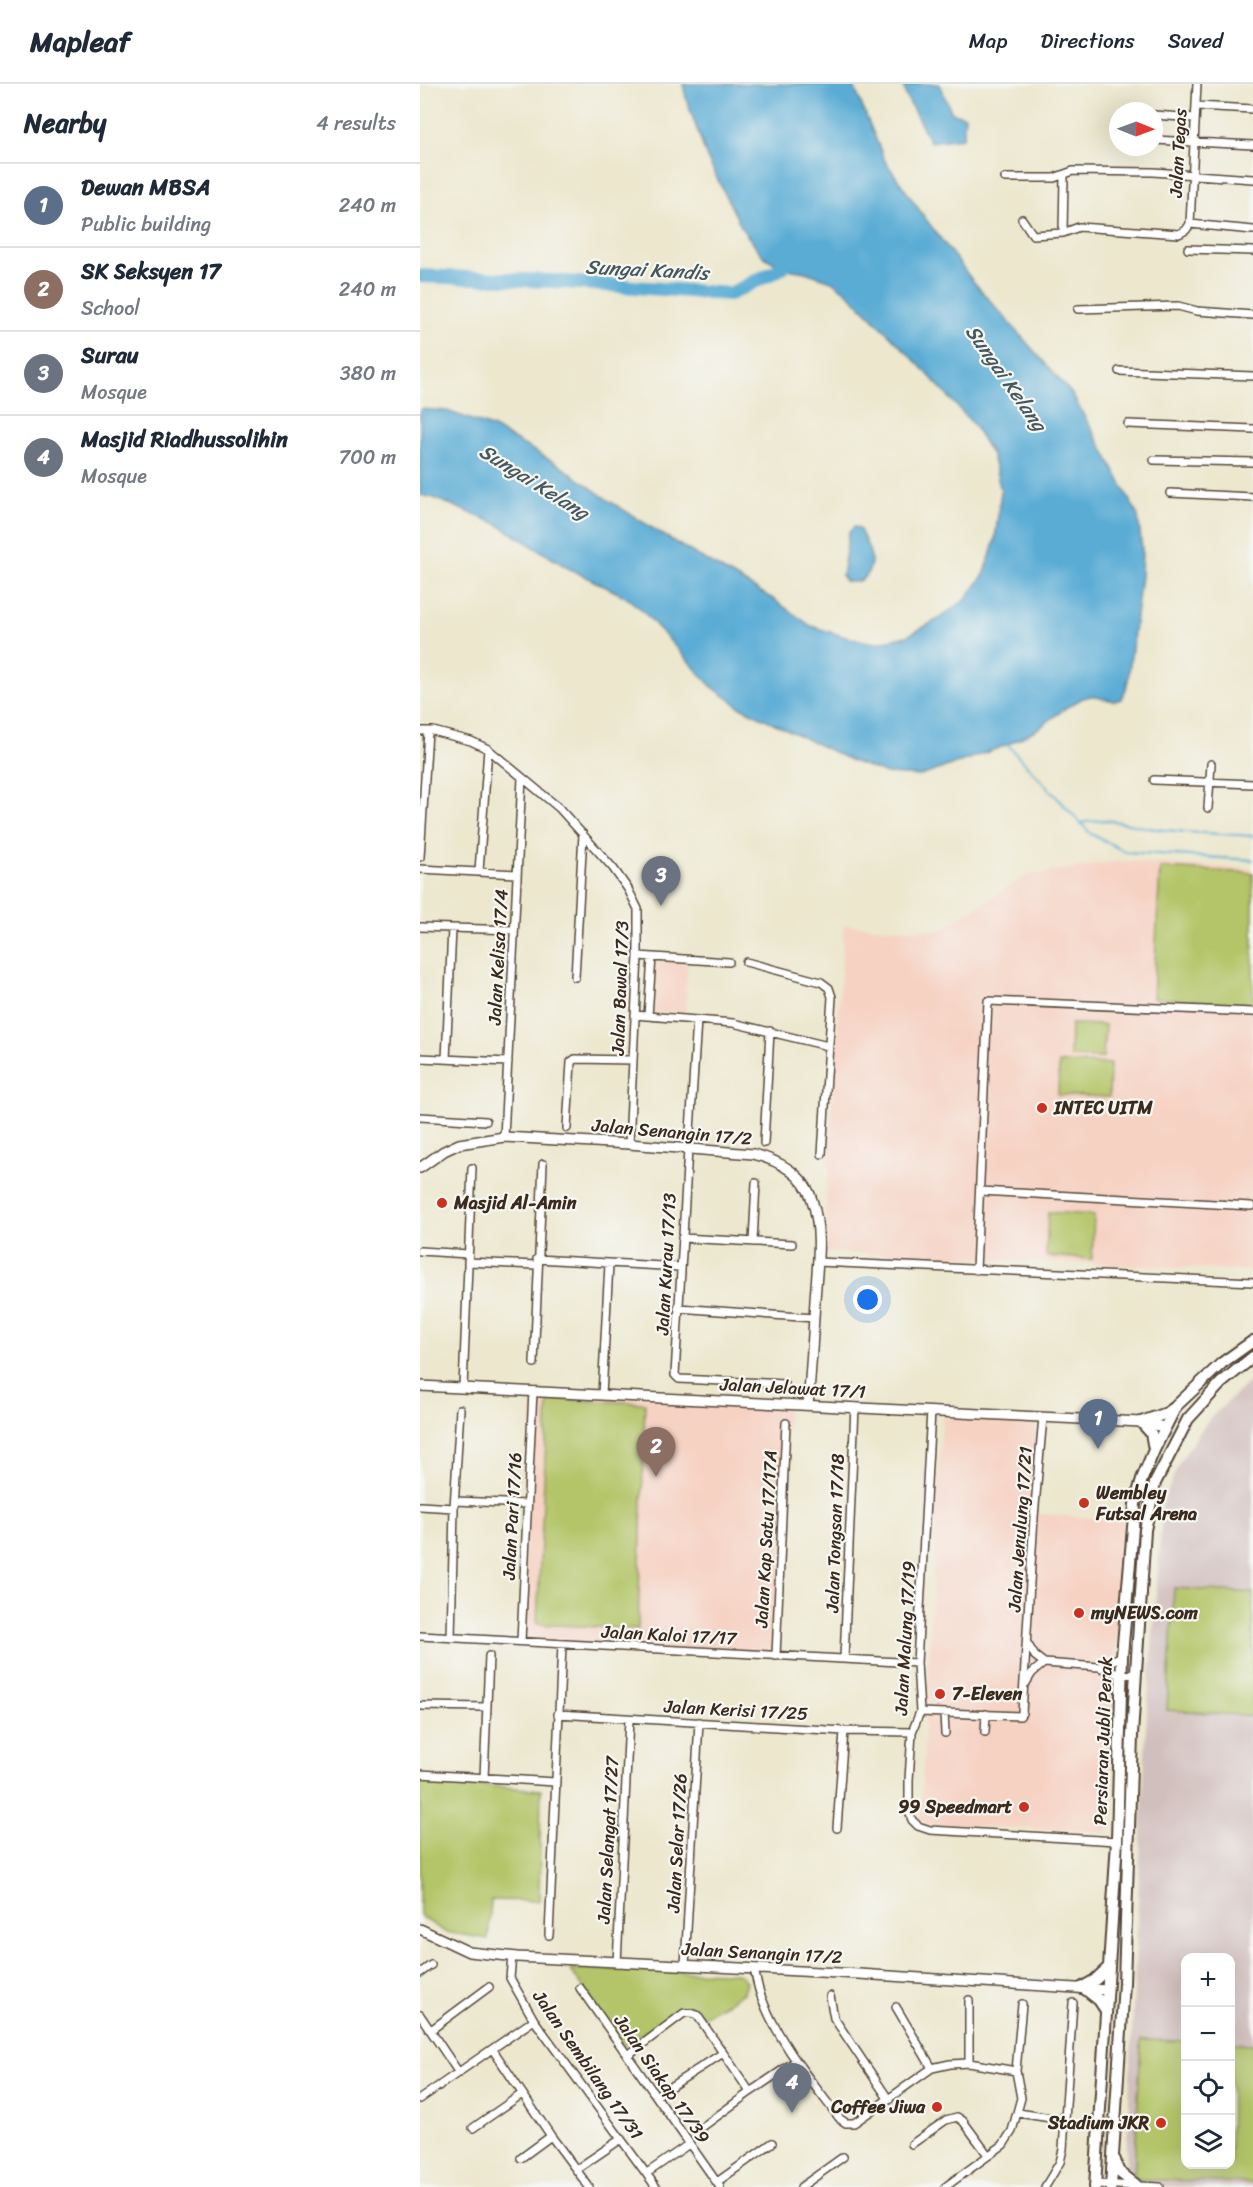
<!DOCTYPE html>
<meta charset="utf-8">
<style>
body{margin:0;font-family:Sriracha,sans-serif;background:#f6f6f7;color:#1f2937}
.controls{position:absolute;right:18px;bottom:18px;display:grid;overflow:hidden;border-radius:12px;box-shadow:0 6px 24px #0002}
.controls button{width:54px;height:54px;display:grid;place-items:center;padding:0;border:0;border-bottom:2px solid #e0e1e3;background:#fff;color:#1f2937;font:30px sans-serif}
.compass{position:absolute;left:689px;top:18px;width:54px;height:54px;border-radius:50%;background:#fff;box-shadow:0 6px 24px #0002;rotate:91deg}
.you{position:absolute;left:448px;top:1216px;width:21px;height:21px;margin:-15px;border:4px solid #fff;border-radius:50%;background:#1a73e8;box-shadow:0 0 0 9px #1a73e833}
.badge{display:grid;place-items:center;width:39px;height:39px;border-radius:50%;background:#c8321e;color:#fff;font-size:20px;font-weight:700}
.pin{position:absolute;translate:-50% -50px;filter:drop-shadow(0 2px 3px #0008)}
.pin::after{content:'';position:absolute;top:32px;width:21px;height:18px;background:inherit;clip-path:polygon(0 0,100% 0,50% 100%)}
.list{margin:0;padding:0;list-style:none}
h2{display:flex;justify-content:space-between;align-items:center;height:78px;margin:0;padding:0 24px;font-size:26px}
h2 small{font-size:20px;font-weight:400;color:#747a83}
.list li{display:grid;grid-template-columns:39px 1fr auto;gap:18px;align-items:center;box-sizing:border-box;height:84px;padding:0 24px;border-top:2px solid #e0e1e3}
.list b{display:block;font-size:22px;white-space:nowrap}
.list p{margin:0;font-size:20px;white-space:nowrap;color:#747a83}
.list em{font-size:20px;font-style:normal;color:#747a83}
.icon{flex:none;width:33px;height:33px;fill:none;stroke:currentColor;stroke-width:2;stroke-linecap:round;stroke-linejoin:round}
.map{position:relative;flex:none;width:833px;height:2103px;overflow:hidden}
header{display:flex;align-items:center;gap:36px;box-sizing:border-box;height:84px;padding:0 30px;background:#fff;border-bottom:2px solid #e0e1e3}
header strong{font-size:28px}
nav{display:flex;gap:33px;margin-inline-start:auto;font-size:21px}
main{display:flex}
aside{flex:1;background:#fff}
.map>svg:first-child{display:block}
</style>
<header>
<strong>Mapleaf</strong>
<nav><a>Map</a><a>Directions</a><a>Saved</a></nav>
</header>
<main>
<aside>
<h2>Nearby<small>4 results</small></h2>
<ul class="list">
<li><span class="badge" style="background:#5c6f8a">1</span><div><b>Dewan MBSA</b><p>Public building</p></div><em>240 m</em></li>
<li><span class="badge" style="background:#8d6e63">2</span><div><b>SK Seksyen 17</b><p>School</p></div><em>240 m</em></li>
<li><span class="badge" style="background:#6b7280">3</span><div><b>Surau</b><p>Mosque</p></div><em>380 m</em></li>
<li><span class="badge" style="background:#6b7280">4</span><div><b>Masjid Riadhussolihin</b><p>Mosque</p></div><em>700 m</em></li>
</ul>
</aside>
<div class="map">
<svg width="833" height="2103" viewBox="0 0 833 2103">
<rect width="100%" height="100%" fill="#f6f6f2"/>
<filter id="ink" filterUnits="userSpaceOnUse"><feTurbulence type="fractalNoise" baseFrequency=".0167" numOctaves="2"/><feDisplacementMap in="SourceGraphic" scale="12" xChannelSelector="R" yChannelSelector="G"/><feConvolveMatrix kernelMatrix="1 2 1 2 8 2 1 2 1" color-interpolation-filters="sRGB"/></filter>
<filter id="wash" filterUnits="userSpaceOnUse"><feTurbulence type="fractalNoise" baseFrequency=".008" numOctaves="4" result="noise"/><feDisplacementMap in="SourceGraphic" scale="24" xChannelSelector="R" yChannelSelector="G"/><feGaussianBlur stdDeviation="1.35" result="paint"/><feColorMatrix in="noise" values="0 0 0 0 0 0 0 0 0 0 0 0 0 0 0 0 0 1.4 0 .05"/><feComposite in="paint" operator="in"/></filter>
<g filter="url(#wash)">
<rect width="100%" height="100%" fill="#ece7cd"/>
<!-- built -->
<path fill="#f6d2c3" d="M698,777L833,785V1187L403,1168L424,841L519,847L606,792Z
M235,876L267,878L266,931L231,929Z
M113,1307L368,1320L356,1572L101,1557Z
M522,1333L617,1338L611,1429L706,1437L694,1597L688,1748L505,1740L500,1736Z"/>
<!-- industrial -->
<path fill="#d1bfbd" fill-rule="evenodd" d="M833,1294V2103H705L726,1643L743,1419L760,1377L789,1335ZM766,1874H810V2080H766Z"/>
<!-- green -->
<path fill="#b3c568" stroke="#777843" stroke-width="1.5" d="M740,784L833,789V920L733,914Z
M651,940L685,941L683,974L650,973Z
M639,979L690,980L689,1013L638,1011Z
M628,1128L674,1131L672,1175L626,1172Z
M128,1315L225,1319L218,1545L117,1540Z
M754,1504L833,1509V1632L747,1626Z
M0,1697L121,1706L119,1817L71,1816L68,1855L25,1848L0,1832Z
M150,1885L314,1889L322,1892L326,1898L323,1909L283,1933L277,1924L263,1923L204,1962Z
M721,1956L765,1957L766,2080H810L811,1959L833,1960V2099L714,2095Z"/>
<!-- water -->
<path fill="#5aacd5" stroke="#4a6b7a" stroke-width="1.5" d="M263,0H433L465,77L505,134L552,196L651,309L687,372L718,432L722,465L721,492L708,596L706,605L701,615L694,617L671,612L663,614L647,623L619,644L587,661L501,692L467,690L432,677L320,623L291,602L221,525L204,512L148,484L77,440L14,414L0,411V325L27,327L72,343L139,381L191,418L256,459L353,515L391,542L429,554L455,559L487,552L515,537L545,516L565,489L575,455L581,407L572,371L553,340L505,287L430,211L412,197L385,188L362,184L343,172L323,146L287,74L266,14Z
M483,0H519L532,29L545,32L543,54L510,58L486,12Z
M434,443L439,444C446,459 457,475 447,490C441,499 435,499 425,497L422,492L429,448Z"/>
<g fill="none" stroke-linecap="round" stroke-linejoin="round">
<!-- stream -->
<path stroke="#5aacd5" stroke-width="2" d="M586,659L671,750L706,768L833,776
M661,739C685,732 706,740 730,744C764,749 799,750 833,752"/>
<!-- river -->
<path stroke="#5aacd5" stroke-width="14" d="M0,192L132,197L310,210L362,184L369,169"/>
</g>
</g>
<g filter="url(#ink)">
<g fill="none" stroke-linecap="round" stroke-linejoin="round">
<defs>
<path id="street" d="M776,22L833,25
M734,31L775,34
M734,56L833,61
M585,94H634L653,87L733,88L833,95
M602,135L613,151L643,149L659,143L759,150L766,146L770,140
M770,140L777,0
M770,140L833,146
M643,149L644,92
M768,165L833,167
M658,225L758,222L777,227L833,231
M699,287L833,292
M708,340L833,345
M734,376L833,378
M750,409L833,413
M0,647H13L51,657L68,665L139,724L193,784L208,805L218,825V872L209,1060
M734,696L833,700
M788,724L791,680
M0,773L8,647
M0,785L97,790
M59,787L68,665
M0,843L94,846
M218,872L309,878
M326,878L401,898L409,904L412,913L402,1070
M155,893L163,750
M215,931L313,939L408,962
M228,932L232,873
M0,974L88,978
M26,975L32,845
M0,1033L66,1037
M147,1044L151,978L155,975L213,976
M270,1047L277,936
M84,1053L102,694
M344,1059L350,947
M268,1065L255,1291L259,1295L365,1300
M561,1107L831,1122
M262,1154L372,1160
M333,1158L336,1099
M0,1167L48,1170
M117,1175L260,1183
M48,1178L117,1181
M398,1178L833,1198
M556,1186L568,917L833,928
M258,1224L394,1234
M114,1279L123,1080
M43,1304L52,1084
M182,1311L189,1180
M511,1327L497,1579L500,1628L492,1648L489,1696V1727L492,1736L498,1742L510,1746L697,1757
M35,1417L107,1420
M0,1422L34,1424
M0,1552L497,1579
M31,1554L34,1424L40,1325
M101,1557L113,1307
M607,1559L615,1572L624,1579L679,1583L701,1591L716,1590
M356,1572L366,1339
M424,1575L435,1323
M679,1583L702,1572
M606,1599L612,1589L624,1579
M0,1622L67,1623
M500,1628L600,1632L602,1629L614,1433L623,1333
M524,1629L525,1649
M138,1630L424,1647L492,1648
M565,1648L566,1630
M0,1690L135,1698
M64,1694L69,1572
M417,1744L424,1647
M129,1851L142,1561
M92,1872L90,1894L114,1936L236,2103
M197,1879L209,1636
M265,1881L279,1638
M334,1885C336,1894 338,1904 341,1912C358,1958 391,1997 420,2035L426,2039H434L512,1984L530,1980L549,1979L596,1987
M0,1889L11,1881
M160,1904L300,2103
M410,1912L414,1934L469,2016
M549,1916V1979
M476,1923L512,1984
M0,1931L39,1989
M11,1946L69,1903
M73,1966L131,2052L169,2103
M208,1971L264,1929H271L277,1931L330,2008
M236,2012L303,1969
M0,2015L114,1936
M598,2029L644,2036
M53,2044L102,2010
M281,2044L330,2008L376,1977
M492,2060L526,2036L537,2033L543,2037L568,2071
M101,2074L131,2052
M157,2085L201,2055
M227,2089L269,2060
M297,2098L352,2059
M676,2100L740,2103
M381,2103L423,2073
M525,2103L583,2061L592,2047L601,2014L596,1987L602,1920
M625,2103L640,2078L643,2065L653,1919"/>
<path id="secondary" d="M0,1084L24,1067L39,1060L84,1053L209,1060L333,1070C358,1076 384,1090 392,1116C403,1148 397,1183 395,1216C393,1251 391,1286 388,1321
M0,1302L721,1338L744,1343
M0,1845L49,1868L97,1873L439,1890L687,1906"/>
<path id="primary" d="M721,1338L747,1329L754,1324
M721,1338L731,1349L734,1365
M661,1904L675,1896L688,1884
M665,1905L679,1916L685,1925
M695,2076L698,2087L716,2101L713,2103
M675,2103L697,1757L702,1572L715,1420L722,1395L734,1366L756,1322L802,1279L833,1257
M691,2103L704,1899L712,1651L725,1446L735,1399L768,1335L801,1299L833,1273"/>
</defs>
<!-- street casing -->
<use href="#street" stroke="#564638" stroke-width="10"/>
<!-- secondary casing -->
<use href="#secondary" stroke="#564638" stroke-width="12"/>
<!-- primary casing -->
<use href="#primary" stroke="#564638" stroke-width="14"/>
<!-- street -->
<use href="#street" stroke="#fff" stroke-width="7"/>
<!-- secondary -->
<use href="#secondary" stroke="#fff" stroke-width="9"/>
<!-- primary -->
<use href="#primary" stroke="#fff" stroke-width="10"/>
</g>
</g>
<!-- markers -->
<g fill="#c8321e" stroke="#f6f6f2" stroke-width="2">
<circle cx="622" cy="1024" r="6"/>
<circle cx="22" cy="1119" r="6"/>
<circle cx="664" cy="1419" r="6"/>
<circle cx="659" cy="1529" r="6"/>
<circle cx="520" cy="1610" r="6"/>
<circle cx="604" cy="1723" r="6"/>
<circle cx="517" cy="2023" r="6"/>
<circle cx="741" cy="2039" r="6"/>
</g>
<g text-anchor="middle" dominant-baseline="central" stroke-width="4.5" stroke-linejoin="round" paint-order="stroke">
<!-- street labels -->
<g font-size="18" fill="#3b2a1e" stroke="#f6f6f2">
<text transform="translate(758 69) rotate(-87)">Jalan Tegas</text>
<text transform="translate(78 873) rotate(-87)">Jalan Kelisa 17/4</text>
<text transform="translate(200 904) rotate(-88)">Jalan Bawal 17/3</text>
<text transform="translate(252 1048) rotate(5)">Jalan Senangin 17/2</text>
<text transform="translate(246 1180) rotate(-87)">Jalan Kurau 17/13</text>
<text transform="translate(373 1304) rotate(3)">Jalan Jelawat 17/1</text>
<text transform="translate(92 1432) rotate(-87)">Jalan Pari 17/16</text>
<text transform="translate(600 1445) rotate(-86)">Jalan Jenulung 17/21</text>
<text transform="translate(415 1449) rotate(-88)">Jalan Tongsan 17/18</text>
<text transform="translate(346 1455) rotate(-87)">Jalan Kap Satu 17/17A</text>
<text transform="translate(249 1551) rotate(3)">Jalan Kaloi 17/17</text>
<text transform="translate(485 1554) rotate(-87)">Jalan Malung 17/19</text>
<text transform="translate(316 1626) rotate(3)">Jalan Kerisi 17/25</text>
<text transform="translate(683 1657) rotate(-88)">Persiaran Jubli Perak</text>
<text transform="translate(188 1756) rotate(-87)">Jalan Selangat 17/27</text>
<text transform="translate(257 1759) rotate(-87)">Jalan Selar 17/26</text>
<text transform="translate(342 1869) rotate(3)">Jalan Senangin 17/2</text>
<text transform="translate(168 1981) rotate(55)">Jalan Sembilang 17/31</text>
<text transform="translate(242 1995) rotate(55)">Jalan Siakap 17/39</text>
</g>
<!-- poi labels -->
<g font-size="18" font-weight="bold" fill="#3b2a1e" stroke="#f6f6f2" text-anchor="start">
<text x="634" y="1024">INTEC UITM</text>
<text x="34" y="1119">Masjid Al-Amin</text>
<text x="676" y="1409">Wembley<tspan x="676" dy="21">Futsal Arena</tspan></text>
<text x="671" y="1529">myNEWS.com</text>
<text x="532" y="1610">7-Eleven</text>
<text x="592" y="1723" text-anchor="end">99 Speedmart</text>
<text x="505" y="2023" text-anchor="end">Coffee Jiwa</text>
<text x="729" y="2039" text-anchor="end">Stadium JKR</text>
</g>
<!-- water labels -->
<g font-size="20" font-style="italic" fill="#46585e" stroke="#f6f6f2">
<text transform="translate(227 186) rotate(3)">Sungai Kandis</text>
<text transform="translate(586 294) rotate(55)">Sungai Kelang</text>
<text transform="translate(114 398) rotate(32)">Sungai Kelang</text>
</g>
</g>
</svg>
<div class="controls">
<button>+</button>
<button>−</button>
<button><svg class="icon" aria-label="locate" viewBox="0 0 24 24"><circle cx="12" cy="12" r="6"/><path d="M12 2v4M12 18v4M2 12h4M18 12h4"/></svg></button>
<button><svg class="icon" aria-label="layers" viewBox="0 0 24 24"><path d="M12 4l9 5-9 5-9-5zM3 14l9 5 9-5"/></svg></button>
</div>
<svg class="compass" viewBox="-18 -18 36 36"><path d="M0-13l5 13h-10z" fill="#e53935"/><path d="M0 13l5-13h-10z" fill="#747a83"/></svg>
<div class="you"></div>
<div class="pin badge" style="left:678px;top:1365px;background:#5c6f8a">1</div>
<div class="pin badge" style="left:236px;top:1393px;background:#8d6e63">2</div>
<div class="pin badge" style="left:241px;top:822px;background:#6b7280">3</div>
<div class="pin badge" style="left:372px;top:2029px;background:#6b7280">4</div>
</div>
</main>
